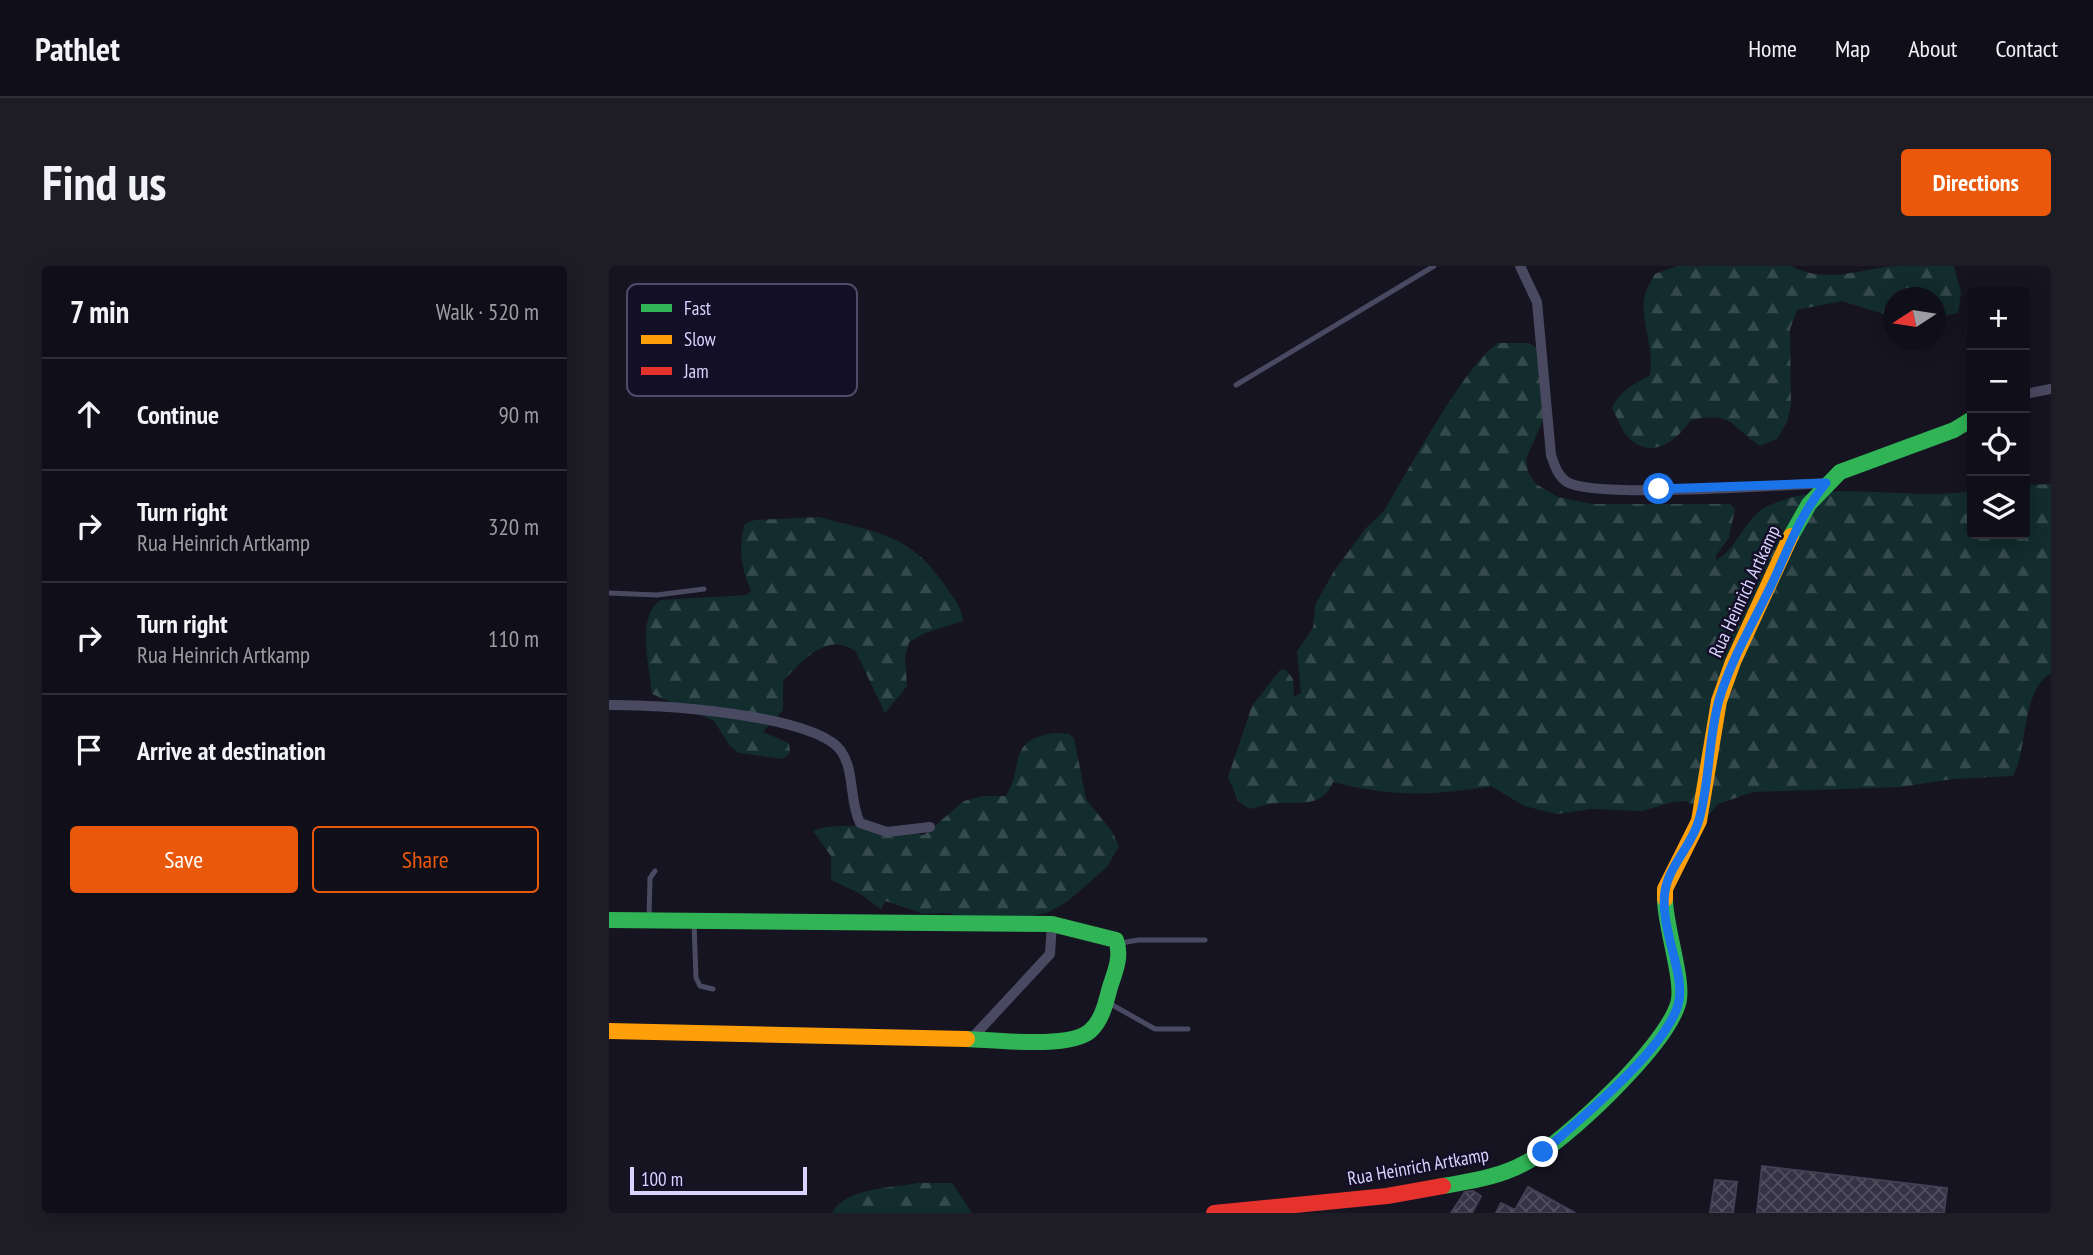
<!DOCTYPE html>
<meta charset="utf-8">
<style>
body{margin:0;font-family:"PT Sans Narrow",sans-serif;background:#1e1d26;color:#f1f3f6}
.controls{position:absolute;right:21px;top:21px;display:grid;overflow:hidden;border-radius:7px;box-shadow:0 4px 18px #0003}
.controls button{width:63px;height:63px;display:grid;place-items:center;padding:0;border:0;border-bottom:2px solid #302f38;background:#100f19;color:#f1f3f6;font:35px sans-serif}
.compass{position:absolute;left:1274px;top:21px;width:63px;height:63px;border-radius:50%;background:#100f19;box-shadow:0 4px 18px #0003;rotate:258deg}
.scale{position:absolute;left:21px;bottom:18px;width:177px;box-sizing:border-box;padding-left:7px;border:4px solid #d9d4ff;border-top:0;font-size:19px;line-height:24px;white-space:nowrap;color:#d9d4ff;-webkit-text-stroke:5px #130f26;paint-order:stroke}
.stop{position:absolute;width:21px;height:21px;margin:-16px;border:5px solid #1a73e8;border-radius:50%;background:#fff}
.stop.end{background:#1a73e8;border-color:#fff;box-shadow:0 2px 7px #0008}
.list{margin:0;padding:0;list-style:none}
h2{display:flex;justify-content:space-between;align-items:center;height:91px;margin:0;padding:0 28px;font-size:30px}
h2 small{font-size:23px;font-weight:400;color:#9c9ca2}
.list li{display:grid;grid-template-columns:46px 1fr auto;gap:21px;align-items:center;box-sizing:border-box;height:112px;padding:0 28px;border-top:2px solid #302f38}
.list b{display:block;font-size:26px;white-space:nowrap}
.list p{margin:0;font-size:23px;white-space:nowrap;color:#9c9ca2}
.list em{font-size:23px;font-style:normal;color:#9c9ca2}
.actions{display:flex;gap:14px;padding:21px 28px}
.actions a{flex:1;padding:16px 0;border:2px solid #ea580c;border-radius:7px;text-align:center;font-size:24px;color:#ea580c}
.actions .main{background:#ea580c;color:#fff}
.icon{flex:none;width:38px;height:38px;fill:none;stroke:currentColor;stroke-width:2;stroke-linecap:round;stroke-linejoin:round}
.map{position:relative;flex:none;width:1442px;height:947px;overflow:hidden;border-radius:7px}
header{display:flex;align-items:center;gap:42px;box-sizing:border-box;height:98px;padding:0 35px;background:#100f19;border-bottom:2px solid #302f38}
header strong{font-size:33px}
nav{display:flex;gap:38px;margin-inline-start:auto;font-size:24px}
.intro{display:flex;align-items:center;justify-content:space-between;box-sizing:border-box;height:168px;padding:0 42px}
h1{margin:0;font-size:49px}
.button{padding:18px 32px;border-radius:7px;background:#ea580c;color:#fff;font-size:24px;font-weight:700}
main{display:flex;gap:42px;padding:0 42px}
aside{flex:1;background:#100f19;border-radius:7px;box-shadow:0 4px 18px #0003}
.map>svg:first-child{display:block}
</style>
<header>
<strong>Pathlet</strong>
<nav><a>Home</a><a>Map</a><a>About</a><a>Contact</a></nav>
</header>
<div class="intro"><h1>Find us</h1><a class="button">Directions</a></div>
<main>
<aside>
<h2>7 min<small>Walk · 520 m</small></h2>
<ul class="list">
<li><svg class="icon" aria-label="ahead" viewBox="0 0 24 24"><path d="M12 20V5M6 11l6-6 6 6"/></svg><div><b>Continue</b></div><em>90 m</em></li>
<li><svg class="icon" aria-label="right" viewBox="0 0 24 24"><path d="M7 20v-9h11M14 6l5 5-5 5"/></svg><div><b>Turn right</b><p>Rua Heinrich Artkamp</p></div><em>320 m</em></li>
<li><svg class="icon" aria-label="right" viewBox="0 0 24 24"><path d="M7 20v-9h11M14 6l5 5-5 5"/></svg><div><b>Turn right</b><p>Rua Heinrich Artkamp</p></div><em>110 m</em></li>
<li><svg class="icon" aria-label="arrive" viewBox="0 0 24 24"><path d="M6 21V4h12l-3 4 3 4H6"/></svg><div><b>Arrive at destination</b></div></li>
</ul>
<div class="actions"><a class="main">Save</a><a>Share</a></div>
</aside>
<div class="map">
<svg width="1442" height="947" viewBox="0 0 1442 947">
<defs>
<pattern id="forest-firs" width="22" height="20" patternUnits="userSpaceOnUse" patternTransform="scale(1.75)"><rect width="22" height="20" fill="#132c2d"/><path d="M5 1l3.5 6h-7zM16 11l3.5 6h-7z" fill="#354a4c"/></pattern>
<pattern id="building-cross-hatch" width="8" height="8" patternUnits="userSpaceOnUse" patternTransform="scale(1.75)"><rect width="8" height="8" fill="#343243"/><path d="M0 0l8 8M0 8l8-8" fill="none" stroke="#514f5f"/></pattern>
</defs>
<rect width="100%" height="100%" fill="#161421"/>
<!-- forest -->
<path fill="url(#forest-firs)" d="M1182,0C1217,18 1248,4 1284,0C1304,0 1325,0 1345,0L1352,26L1349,47L1327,52L1326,32H1284V51L1233,35L1188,44L1181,63L1182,138L1178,156L1168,173L1151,180C1120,159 1124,145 1082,154C1067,175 1043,195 1019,171C1012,165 1009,151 1003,143C1009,125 1026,118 1041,109C1046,80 1030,54 1036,29C1037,22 1043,14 1046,8L1068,0Z
M889,77H920L930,84L939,143L917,193L919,206L927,218L949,231L983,238H1121L1126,243L1120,272L1107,289V294C1129,283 1135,251 1159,240C1222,211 1297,236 1363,225V268H1416V219L1442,218V407C1411,427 1420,479 1404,510L1344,513L1291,521L1144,526L1109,538L1090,561L1086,541L1078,535L1063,536L1034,545L982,543L948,548L915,540L882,520C823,530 782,531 724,516C714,541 693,536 670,537C660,537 650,541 641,543L629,535L619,511L643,440L671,404H677L684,413L685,431L692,427L688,385L704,362L706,339L725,305L757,262L775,245C799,206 856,98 889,77Z
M210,251C268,267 301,267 337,321C344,331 353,342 354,355L316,367L300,376L296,391L298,420L276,447L247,386C218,364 193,396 174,415V444L154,466L180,477L181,487L174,493L130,487L121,480L105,455L43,428C41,402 26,350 52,334L138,329L142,324C132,305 129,278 136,258L146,254Z
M445,467L460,468L465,472L477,533L504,567L510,580L498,601L459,635L438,647L406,653L349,650L339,647L315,648L276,635L272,643L250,627L222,614V590L204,565C229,554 287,564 315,569L355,535L374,530H397C416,499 397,474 445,467Z
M308,917H343L363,947H223C236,922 282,922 308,917Z"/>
<!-- building -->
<path fill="url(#building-cross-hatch)" stroke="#433f54" stroke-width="2" d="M1153,900L1338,922L1335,947H1148Z
M1106,914L1128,916L1124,947H1101Z
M919,921L966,947H887L892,937L906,944Z
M864,925L872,930L863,947H842L856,926Z"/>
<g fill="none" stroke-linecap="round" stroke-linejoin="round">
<!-- lane -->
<path stroke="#4a4962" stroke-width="5" d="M627,119L825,0
M0,327L48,329L95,323
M40,652L41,612L46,605
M85,657L87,712L91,720L104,723
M512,677L529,674H596
M498,736L546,763H579"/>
<!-- street -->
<path stroke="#4a4962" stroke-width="10" d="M911,0L928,36L942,189C946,200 948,209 958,216C984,233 1174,219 1217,217
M1416,128L1442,123
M0,439C45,438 206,448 232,485C246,505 240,535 251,557L278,566L321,561
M364,771L441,688L443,658"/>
<!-- fast -->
<path stroke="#30b455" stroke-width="16" d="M1182,270L1200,238L1231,206L1345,164L1363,153
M0,654L443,658L507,674C513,690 506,706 501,721C497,736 493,755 481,765C461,783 386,774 358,773
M834,920C862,915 891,911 916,897C956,876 1056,781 1069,738C1076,717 1056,661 1056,633"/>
<!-- slow -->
<path stroke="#ff9f0a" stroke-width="16" d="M1056,633V623L1090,555L1110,435L1124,396L1182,270
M0,765L358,773"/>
<!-- jam -->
<path stroke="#e5322d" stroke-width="16" d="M605,947L778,930L834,920"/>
</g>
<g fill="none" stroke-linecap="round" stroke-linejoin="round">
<!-- route -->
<path stroke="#1a73e8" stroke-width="9" d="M934,886C970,854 1055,785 1069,739C1078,710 1050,662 1056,625C1060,600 1083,579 1090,554C1101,515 1099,473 1110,434C1123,390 1148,351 1167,309C1182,276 1193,246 1217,217L1050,223"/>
</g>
<g text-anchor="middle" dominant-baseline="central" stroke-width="5" stroke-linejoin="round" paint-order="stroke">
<!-- street labels -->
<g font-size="19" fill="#d9d4ff" stroke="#130f26">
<text transform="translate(1135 325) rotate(-65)">Rua Heinrich Artkamp</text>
<text transform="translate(809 900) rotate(-10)">Rua Heinrich Artkamp</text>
</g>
</g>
<!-- legend -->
<rect x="18" y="18" width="230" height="112" rx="10" fill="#130f26" stroke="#4e4a67" stroke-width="2"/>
<rect x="32" y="38" width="31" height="8" fill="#30b455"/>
<rect x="32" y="69" width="31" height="9" fill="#ff9f0a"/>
<rect x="32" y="101" width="31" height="8" fill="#e5322d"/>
<g font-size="19" fill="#d9d4ff">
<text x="75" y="49">Fast</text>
<text x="75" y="80">Slow</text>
<text x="75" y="112">Jam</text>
</g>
</svg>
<div class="controls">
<button>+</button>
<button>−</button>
<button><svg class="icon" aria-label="locate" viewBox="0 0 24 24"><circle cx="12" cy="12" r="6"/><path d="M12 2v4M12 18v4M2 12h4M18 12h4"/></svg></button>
<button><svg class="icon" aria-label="layers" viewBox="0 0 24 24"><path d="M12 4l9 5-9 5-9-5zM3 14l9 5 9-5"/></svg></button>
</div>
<svg class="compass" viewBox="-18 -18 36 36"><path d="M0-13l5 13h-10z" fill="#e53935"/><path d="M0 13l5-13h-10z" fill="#9c9ca2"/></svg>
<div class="scale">100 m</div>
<div class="stop" style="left:1050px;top:223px"></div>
<div class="stop end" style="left:934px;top:886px"></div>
</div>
</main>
